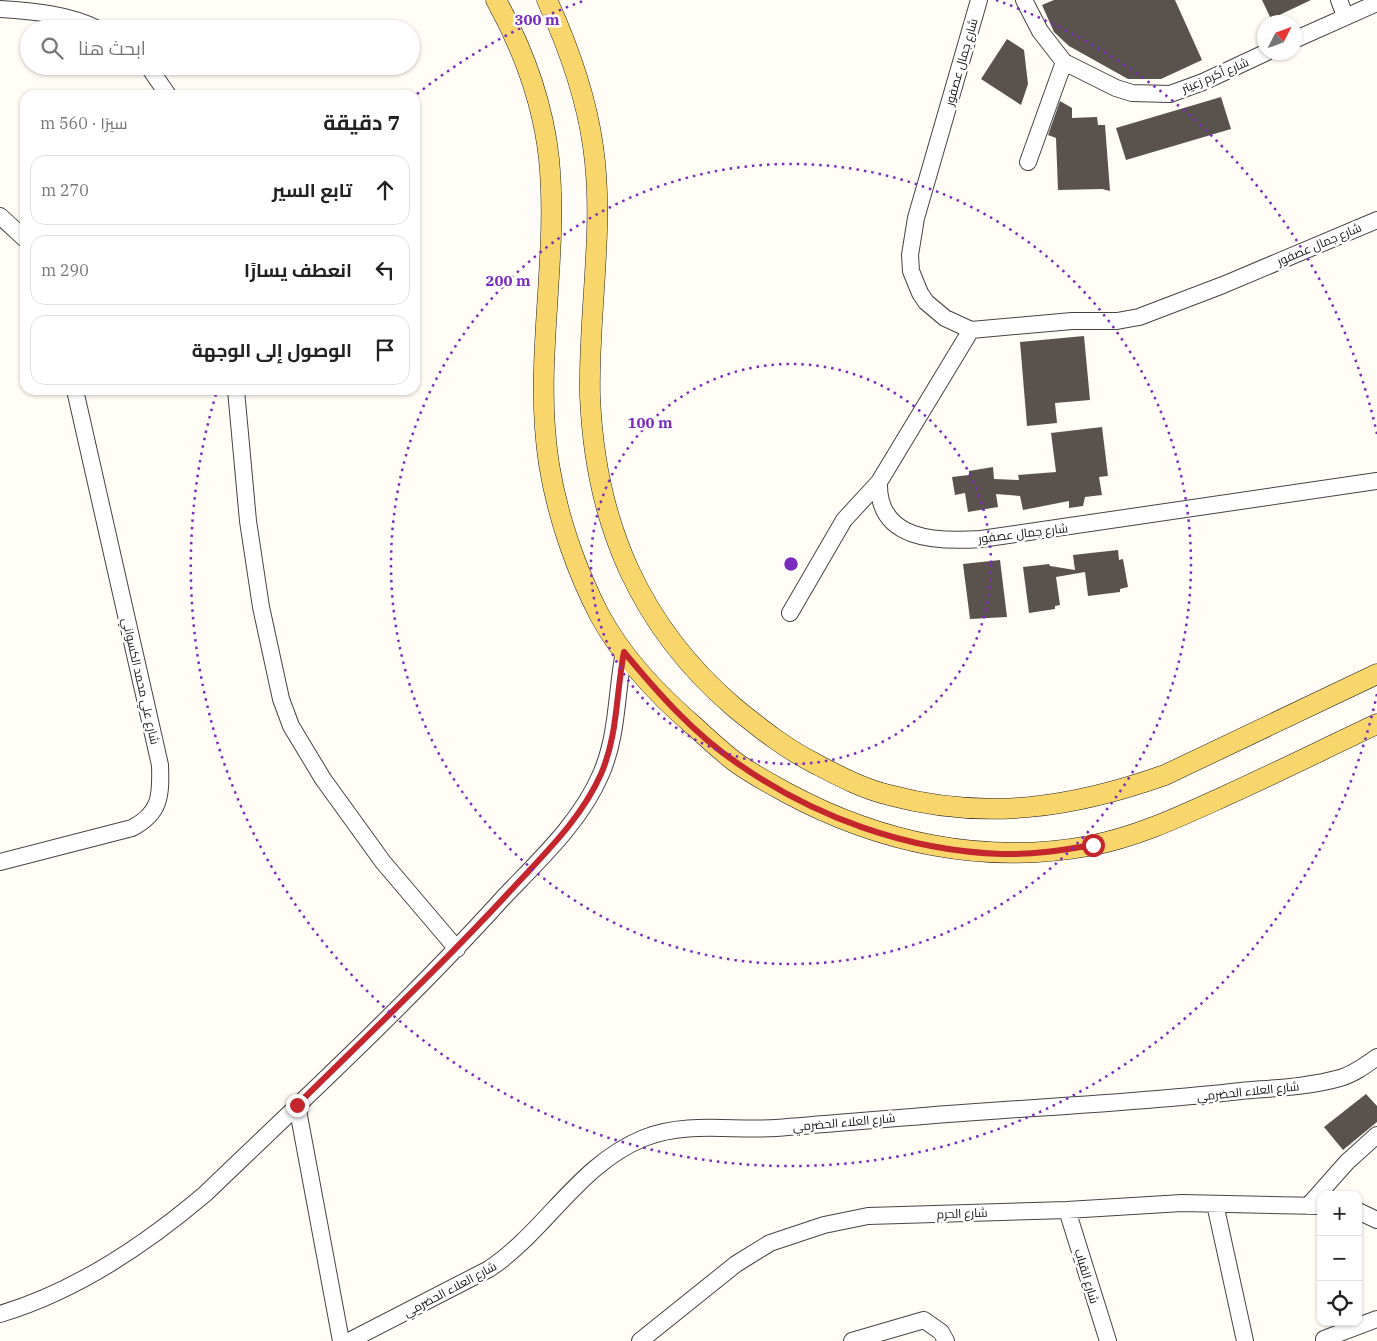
<!DOCTYPE html>
<html lang="ar">
<meta charset="utf-8">
<style>
body{margin:0;font-family:"IBM Plex Serif",Cairo,serif;background:#f2f2f2;color:#222;direction:rtl}
.controls{position:absolute;right:15px;bottom:15px;display:grid;overflow:hidden;border-radius:10px;box-shadow:0 1px 4px #0004}
.controls button{width:45px;height:45px;display:grid;place-items:center;padding:0;border:0;border-bottom:1px solid #e0e0e0;background:#fff;color:#222;font:25px sans-serif}
.compass{position:absolute;left:1257px;top:15px;width:45px;height:45px;border-radius:50%;background:#fff;box-shadow:0 1px 4px #0004;rotate:48deg}
.stop{position:absolute;width:15px;height:15px;margin:-11px;border:4px solid #c4262e;border-radius:50%;background:#fff}
.stop.end{background:#c4262e;border-color:#fff;box-shadow:0 1px 5px #0008}
.list{margin:0;padding:0;list-style:none}
h2{display:flex;justify-content:space-between;align-items:center;height:65px;margin:0;padding:0 20px;font-size:21px}
h2 small{font-size:16px;font-weight:400;color:#767676}
.list li{display:grid;grid-template-columns:32px 1fr auto;gap:15px;align-items:center;box-sizing:border-box;height:70px;margin:0 10px 10px;padding:0 10px;border:1px solid #e0e0e0;border-radius:15px}
.list b{display:block;font-size:19px;white-space:nowrap}
.list em{font-size:16px;font-style:normal;color:#767676}
.icon{flex:none;width:28px;height:28px;fill:none;stroke:currentColor;stroke-width:2;stroke-linecap:round;stroke-linejoin:round}
.map{position:relative;flex:none;width:1377px;height:1341px;overflow:hidden;direction:ltr}
.search{position:absolute;background:#fff;box-shadow:0 1px 4px #0004;left:20px;top:20px;width:400px;height:55px;display:flex;align-items:center;gap:12px;box-sizing:border-box;padding:0 18px;border-radius:28px;color:#767676;font-size:19px}
.panel{position:absolute;background:#fff;box-shadow:0 1px 4px #0004;left:20px;top:90px;width:400px;height:305px;border-radius:15px;direction:rtl}
.map>svg:first-child{display:block}
</style>
<div class="map">
<svg width="1377" height="1341" viewBox="0 0 1377 1341">
<rect width="100%" height="100%" fill="#fffdf5"/>
<!-- building -->
<path fill="#5a524d" d="M1054,0H1175L1202,60L1161,79H1128L1069,46L1054,32L1042,5Z
M1262,0H1311L1271,19Z
M1007,39L1024,50L1028,84L1021,105L981,79Z
M1221,97L1231,129L1126,160L1116,128Z
M1060,101L1072,108V118L1097,117L1098,125H1105L1110,191L1102,189L1058,190L1056,138L1048,135Z
M1084,336L1090,400L1055,403L1057,423L1027,426L1020,342Z
M1102,427L1108,476L1099,477L1102,495L1085,497L1083,506L1069,508V501L1023,510L1020,496L996,494L998,507L968,512L965,493L955,495L952,477L969,475V471L993,467L994,479L1019,480L1018,475L1056,472L1051,433Z
M1118,550L1119,560L1123,559L1128,587L1120,589V592L1088,596L1085,572L1056,577L1060,605L1055,606V609L1029,613L1023,567L1049,564L1050,566L1075,570L1073,555Z
M1000,560L1007,617L970,619L963,564Z
M1366,1094L1377,1106V1122L1343,1150L1324,1127Z"/>
<g fill="none" stroke-linecap="round" stroke-linejoin="round">
<defs>
<path id="minor" d="M979,0L916,218L910,255L911,271L920,293L926,302L945,318L971,330L1072,321H1117L1139,317L1223,285L1377,220
M1024,0L1040,31L1064,62L1116,88L1132,93L1170,94L1203,82L1267,52
M1339,0L1345,16
M0,9C33,11 68,14 98,29
M1294,40L1377,3
M148,66L168,95
M1028,162L1064,62
M0,216L25,239
M971,330L879,482C877,541 937,542 981,539L1377,481
M236,390L248,521L261,607L281,699L291,726L323,779L383,862L457,949
M790,613L844,520L879,482
M0,862L132,828C161,813 161,795 160,765L75,390
M297,1105L341,1341
M1215,1204L1245,1341
M1308,1206L1347,1162L1377,1135
M1067,1210L1108,1341
M1358,1211L1377,1220
M0,1314C77,1291 145,1245 205,1194C306,1097 409,1002 503,898C539,860 580,823 601,774C618,735 616,693 624,652
M1324,1339L1377,1319
M349,1341L489,1269C546,1231 579,1164 644,1138C686,1121 733,1131 776,1128C852,1122 928,1115 1004,1110C1083,1105 1162,1100 1241,1091C1274,1088 1308,1087 1340,1078C1354,1074 1366,1065 1377,1057
M640,1341L736,1264L770,1243L824,1225L868,1216L1067,1210L1182,1203L1321,1206
M852,1341L924,1320L941,1332L946,1341"/>
<path id="major" d="M496,0C523,49 543,103 549,159C559,261 533,363 549,464C557,515 576,570 600,616C623,658 658,695 694,726C707,738 720,750 734,761C750,773 769,783 787,793C880,843 984,865 1089,846C1137,837 1181,816 1225,796C1276,773 1326,748 1377,724
M547,0C568,46 586,96 593,146C605,226 588,314 590,396C595,522 639,626 735,708C761,729 786,749 816,764C839,776 863,789 889,795C985,821 1072,808 1165,775L1377,674"/>
</defs>
<!-- minor casing -->
<use href="#minor" stroke="#444" stroke-width="18"/>
<!-- major casing -->
<use href="#major" stroke="#222" stroke-width="21"/>
<!-- minor -->
<use href="#minor" stroke="#fff" stroke-width="16"/>
<!-- major -->
<use href="#major" stroke="#f9d66b" stroke-width="20"/>
</g>
<g fill="none" stroke-linecap="round" stroke-linejoin="round">
<!-- route -->
<path stroke="#c4262e" stroke-width="6" d="M297,1105C370,1033 444,963 513,888C546,852 581,819 601,774C618,735 616,693 624,652C657,692 694,734 737,763C814,817 908,851 1002,854C1033,855 1063,850 1093,845"/>
</g>
<!-- distance rings -->
<g fill="none" stroke="#7b2cbf" stroke-width="2.5" stroke-dasharray="2.5 5">
<circle cx="791" cy="564" r="200"/>
<circle cx="791" cy="564" r="400"/>
<path d="M1377 694A600 600 0 1 1 216 394M417 94A600 600 0 0 1 586 0M996 0A600 600 0 0 1 1377 434"/>
</g>
<g text-anchor="middle" dominant-baseline="central" stroke-width="5" stroke-linejoin="round" paint-order="stroke">
<!-- street labels -->
<g font-size="12" fill="#111" stroke="#fff">
<text transform="translate(961 62) rotate(-74)">شارع جمال عصفور</text>
<text transform="translate(1215 75) rotate(-23)">شارع أكرم زعيتر</text>
<text transform="translate(1319 244) rotate(-23)">شارع جمال عصفور</text>
<text transform="translate(1023 533) rotate(-7)">شارع جمال عصفور</text>
<text transform="translate(141 681) rotate(77)">شارع علي محمد الكسواني</text>
<text transform="translate(1248 1091) rotate(-6)">شارع العلاء الحضرمي</text>
<text transform="translate(844 1122) rotate(-5)">شارع العلاء الحضرمي</text>
<text transform="translate(962 1213) rotate(-2)">شارع الحرم</text>
<text transform="translate(1087 1276) rotate(73)">شارع القباب</text>
<text transform="translate(450 1289) rotate(-28)">شارع العلاء الحضرمي</text>
</g>
</g>
<circle cx="791" cy="564" r="8" fill="#7b2cbf" stroke="#fff" stroke-width="2.5"/>
<g font-size="15" text-anchor="middle" font-weight="bold" fill="#7b2cbf" stroke="#fff" stroke-width="5" stroke-linejoin="round" paint-order="stroke">
<text x="537" y="25">300 m</text>
<text x="508" y="286">200 m</text>
<text x="650" y="428">100 m</text>
</g>
</svg>
<div class="controls">
<button>+</button>
<button>−</button>
<button><svg class="icon" aria-label="locate" viewBox="0 0 24 24"><circle cx="12" cy="12" r="6"/><path d="M12 2v4M12 18v4M2 12h4M18 12h4"/></svg></button>
</div>
<svg class="compass" viewBox="-18 -18 36 36"><path d="M0-13l5 13h-10z" fill="#e53935"/><path d="M0 13l5-13h-10z" fill="#767676"/></svg>
<div class="stop" style="left:1093px;top:845px"></div>
<div class="stop end" style="left:297px;top:1105px"></div>
<div class="search"><svg class="icon" aria-label="search" viewBox="0 0 24 24"><circle cx="10" cy="10" r="6"/><path d="M15 15l6 6"/></svg>ابحث هنا</div>
<section class="panel">
<h2>7 دقيقة<small>سيرًا · 560 m</small></h2>
<ul class="list">
<li><svg class="icon" aria-label="ahead" viewBox="0 0 24 24"><path d="M12 20V5M6 11l6-6 6 6"/></svg><div><b>تابع السير</b></div><em>270 m</em></li>
<li><svg class="icon" aria-label="left" viewBox="0 0 24 24"><path d="M17 20v-9H6M10 6l-5 5 5 5"/></svg><div><b>انعطف يسارًا</b></div><em>290 m</em></li>
<li><svg class="icon" aria-label="arrive" viewBox="0 0 24 24"><path d="M6 21V4h12l-3 4 3 4H6"/></svg><div><b>الوصول إلى الوجهة</b></div></li>
</ul>
</section>
</div>
